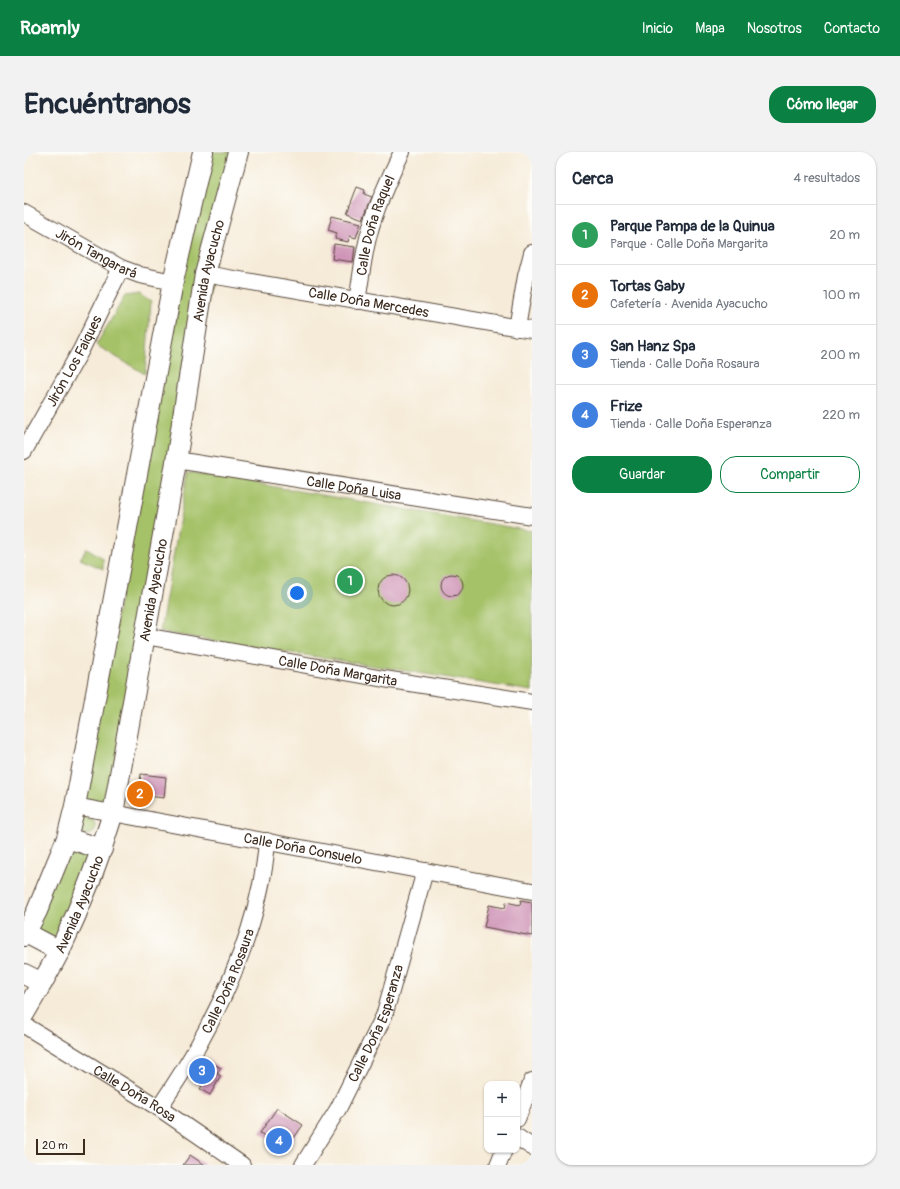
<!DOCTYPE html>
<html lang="es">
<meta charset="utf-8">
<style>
body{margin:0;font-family:Pangolin,sans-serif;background:#f2f2f3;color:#1f2937}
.controls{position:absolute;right:12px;bottom:12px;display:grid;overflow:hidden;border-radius:8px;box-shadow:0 1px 3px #0004}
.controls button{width:36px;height:36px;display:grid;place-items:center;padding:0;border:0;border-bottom:1px solid #e0e1e3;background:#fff;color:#1f2937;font:20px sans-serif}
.scale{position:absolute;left:12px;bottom:10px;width:49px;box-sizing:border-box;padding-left:4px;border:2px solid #3b2a1e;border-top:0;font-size:11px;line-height:14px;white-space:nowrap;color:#3b2a1e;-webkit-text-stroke:3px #fdfcf7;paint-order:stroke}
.you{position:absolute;left:273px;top:441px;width:14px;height:14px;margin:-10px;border:3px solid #fff;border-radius:50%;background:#1a73e8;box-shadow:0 0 0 6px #1a73e833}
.badge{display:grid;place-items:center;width:26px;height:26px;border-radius:50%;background:#0b8043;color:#fff;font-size:13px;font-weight:700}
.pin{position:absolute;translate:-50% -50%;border:2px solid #fff;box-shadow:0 1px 4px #0006}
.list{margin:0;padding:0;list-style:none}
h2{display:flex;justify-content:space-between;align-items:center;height:52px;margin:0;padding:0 16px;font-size:17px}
h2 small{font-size:13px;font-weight:400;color:#747a83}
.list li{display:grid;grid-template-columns:26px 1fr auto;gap:12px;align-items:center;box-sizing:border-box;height:60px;padding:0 16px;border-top:1px solid #e0e1e3}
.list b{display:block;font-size:15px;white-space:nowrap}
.list p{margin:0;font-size:13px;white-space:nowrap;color:#747a83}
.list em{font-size:13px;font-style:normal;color:#747a83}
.actions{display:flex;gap:8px;padding:12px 16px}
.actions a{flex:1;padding:9px 0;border:1px solid #0b8043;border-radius:16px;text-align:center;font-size:14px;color:#0b8043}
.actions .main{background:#0b8043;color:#fff}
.map{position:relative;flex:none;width:508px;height:1013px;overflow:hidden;border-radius:16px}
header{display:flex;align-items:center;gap:24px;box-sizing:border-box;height:56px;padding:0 20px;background:#0b8043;color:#fff}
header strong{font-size:19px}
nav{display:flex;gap:22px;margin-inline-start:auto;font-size:14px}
.intro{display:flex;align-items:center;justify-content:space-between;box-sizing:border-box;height:96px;padding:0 24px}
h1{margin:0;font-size:28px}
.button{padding:10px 18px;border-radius:16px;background:#0b8043;color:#fff;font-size:14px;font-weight:700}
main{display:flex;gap:24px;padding:0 24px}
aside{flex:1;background:#fff;border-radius:16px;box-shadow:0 1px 3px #0004}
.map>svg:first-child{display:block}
</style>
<header>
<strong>Roamly</strong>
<nav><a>Inicio</a><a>Mapa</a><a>Nosotros</a><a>Contacto</a></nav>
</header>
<div class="intro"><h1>Encuéntranos</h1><a class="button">Cómo llegar</a></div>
<main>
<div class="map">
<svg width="508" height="1013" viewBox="0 0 508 1013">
<rect width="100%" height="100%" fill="#fdfcf7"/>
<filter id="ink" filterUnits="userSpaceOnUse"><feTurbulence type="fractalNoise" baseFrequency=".025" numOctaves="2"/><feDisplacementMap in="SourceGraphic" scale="8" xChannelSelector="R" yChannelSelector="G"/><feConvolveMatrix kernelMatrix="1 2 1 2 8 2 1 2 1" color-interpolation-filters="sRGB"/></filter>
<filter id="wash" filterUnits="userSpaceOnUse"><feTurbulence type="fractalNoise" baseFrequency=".012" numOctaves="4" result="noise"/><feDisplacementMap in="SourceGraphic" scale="16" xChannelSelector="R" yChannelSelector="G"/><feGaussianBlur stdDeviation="0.9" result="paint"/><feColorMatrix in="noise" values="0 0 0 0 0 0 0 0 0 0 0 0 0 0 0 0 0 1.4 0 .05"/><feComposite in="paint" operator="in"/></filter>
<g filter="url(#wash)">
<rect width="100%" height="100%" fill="#f6ebd8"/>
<!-- green -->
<path fill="#a6c269" stroke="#707644" d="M185,0H211L87,659L58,650L156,124Z
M115,142L127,150L121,222L72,193L101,144Z
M164,320L508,379V539L136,480Z
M63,396L79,406V417L56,407Z
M62,665L68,667L72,674L70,680L65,683L57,681L55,679L57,668Z
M41,686L78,697L34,798L0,780Z"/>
<g id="blocks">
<!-- building -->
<path fill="#cf94b7" d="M333,35L341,38L340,42L348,45L339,67L323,61Z
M308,64L337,71L332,86L326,84L324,90L311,87L313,81L304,78Z
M310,92L331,95L329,110L308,107Z
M417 433a11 11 0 1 1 22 0a11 11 0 1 1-22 0Z
M354 438a15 15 0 1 1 30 0a15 15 0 1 1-30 0Z
M117,622L142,625L140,646L114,643Z
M497,748L508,750V784L460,775L465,753L481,756L482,750L496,753Z
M182,908L197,916L193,922L197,924L186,943L176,937L178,934L169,929Z
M253,956L279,973L263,996L259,993L257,995L236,981Z
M166,1003L181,1013H159Z"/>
</g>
</g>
<g filter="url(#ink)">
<use href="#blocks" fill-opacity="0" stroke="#57473a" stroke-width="1"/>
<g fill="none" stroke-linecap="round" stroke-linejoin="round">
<defs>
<g id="minor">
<path id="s1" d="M0,61L97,116L116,123L149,130"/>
<path id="s2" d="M181,122L508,178"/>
<path id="s3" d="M333,149C337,127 339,104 345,82C352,54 365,26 378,0"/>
<path d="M493,176L502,124L508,101"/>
<path id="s4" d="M0,299L57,198L97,116"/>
<path id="s5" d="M152,308L508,364"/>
<path id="s6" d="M121,484L360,527L508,550"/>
<path id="s7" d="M51,654L508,739"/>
<path id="s8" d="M0,873L135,956L218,1013"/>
<path id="s9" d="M135,956C149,935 163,914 175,892C209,830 238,760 243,689"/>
<path d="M493,967L508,929"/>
<path d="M493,985L508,995"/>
<path id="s10" d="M279,1013L314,957L360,864L401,719"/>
<path d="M474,1013L480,998"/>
</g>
<g id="major">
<path d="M43,686L78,697"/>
<path d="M0,780L36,799"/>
<path d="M0,784L13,759L43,686L51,654L149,130L179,0"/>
<path d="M0,822L18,831"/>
<path id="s11" d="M0,862C12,841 25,820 36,798C57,754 75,708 89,661L151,316L181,122L214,0"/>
</g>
</defs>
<!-- minor casing -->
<use href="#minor" stroke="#57473a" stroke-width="18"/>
<!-- major casing -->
<use href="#major" stroke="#57473a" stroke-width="22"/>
<!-- minor -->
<use href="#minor" stroke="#fff" stroke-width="16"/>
<!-- major -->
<use href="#major" stroke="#fff" stroke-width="20"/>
</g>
</g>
<g text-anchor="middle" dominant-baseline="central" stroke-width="4" stroke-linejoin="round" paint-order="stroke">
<!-- street labels -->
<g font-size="14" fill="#3b2a1e" stroke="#fdfcf7">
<text stroke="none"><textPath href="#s3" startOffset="78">Calle Doña Raquel</textPath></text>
<text stroke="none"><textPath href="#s1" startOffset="83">Jirón Tangarará</textPath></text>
<text stroke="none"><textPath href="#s11" startOffset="771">Avenida Ayacucho</textPath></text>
<text stroke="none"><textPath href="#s2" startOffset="166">Calle Doña Mercedes</textPath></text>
<text stroke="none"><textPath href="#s4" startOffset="103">Jirón Los Faiques</textPath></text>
<text stroke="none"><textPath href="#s5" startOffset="180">Calle Doña Luisa</textPath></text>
<text stroke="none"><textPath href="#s11" startOffset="447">Avenida Ayacucho</textPath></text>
<text stroke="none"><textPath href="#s6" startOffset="196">Calle Doña Margarita</textPath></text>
<text stroke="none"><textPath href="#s7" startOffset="232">Calle Doña Consuelo</textPath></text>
<text stroke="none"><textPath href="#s11" startOffset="123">Avenida Ayacucho</textPath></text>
<text stroke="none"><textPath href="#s9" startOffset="145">Calle Doña Rosaura</textPath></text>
<text stroke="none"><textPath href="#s10" startOffset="160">Calle Doña Esperanza</textPath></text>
<text stroke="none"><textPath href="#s8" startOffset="130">Calle Doña Rosa</textPath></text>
</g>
</g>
</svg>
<div class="controls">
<button>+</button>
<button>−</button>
</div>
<div class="scale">20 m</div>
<div class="you"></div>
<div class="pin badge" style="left:326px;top:429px;background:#2e9e5b">1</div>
<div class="pin badge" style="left:116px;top:642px;background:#e8710a">2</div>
<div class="pin badge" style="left:178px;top:919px;background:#3f7fe0">3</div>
<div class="pin badge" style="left:255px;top:989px;background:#3f7fe0">4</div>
</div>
<aside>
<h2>Cerca<small>4 resultados</small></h2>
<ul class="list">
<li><span class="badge" style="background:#2e9e5b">1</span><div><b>Parque Pampa de la Quinua</b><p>Parque · Calle Doña Margarita</p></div><em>20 m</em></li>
<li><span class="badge" style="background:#e8710a">2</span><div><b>Tortas Gaby</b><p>Cafetería · Avenida Ayacucho</p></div><em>100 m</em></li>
<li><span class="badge" style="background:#3f7fe0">3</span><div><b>San Hanz Spa</b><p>Tienda · Calle Doña Rosaura</p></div><em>200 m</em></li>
<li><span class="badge" style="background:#3f7fe0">4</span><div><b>Frize</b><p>Tienda · Calle Doña Esperanza</p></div><em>220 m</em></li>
</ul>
<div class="actions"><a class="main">Guardar</a><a>Compartir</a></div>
</aside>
</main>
